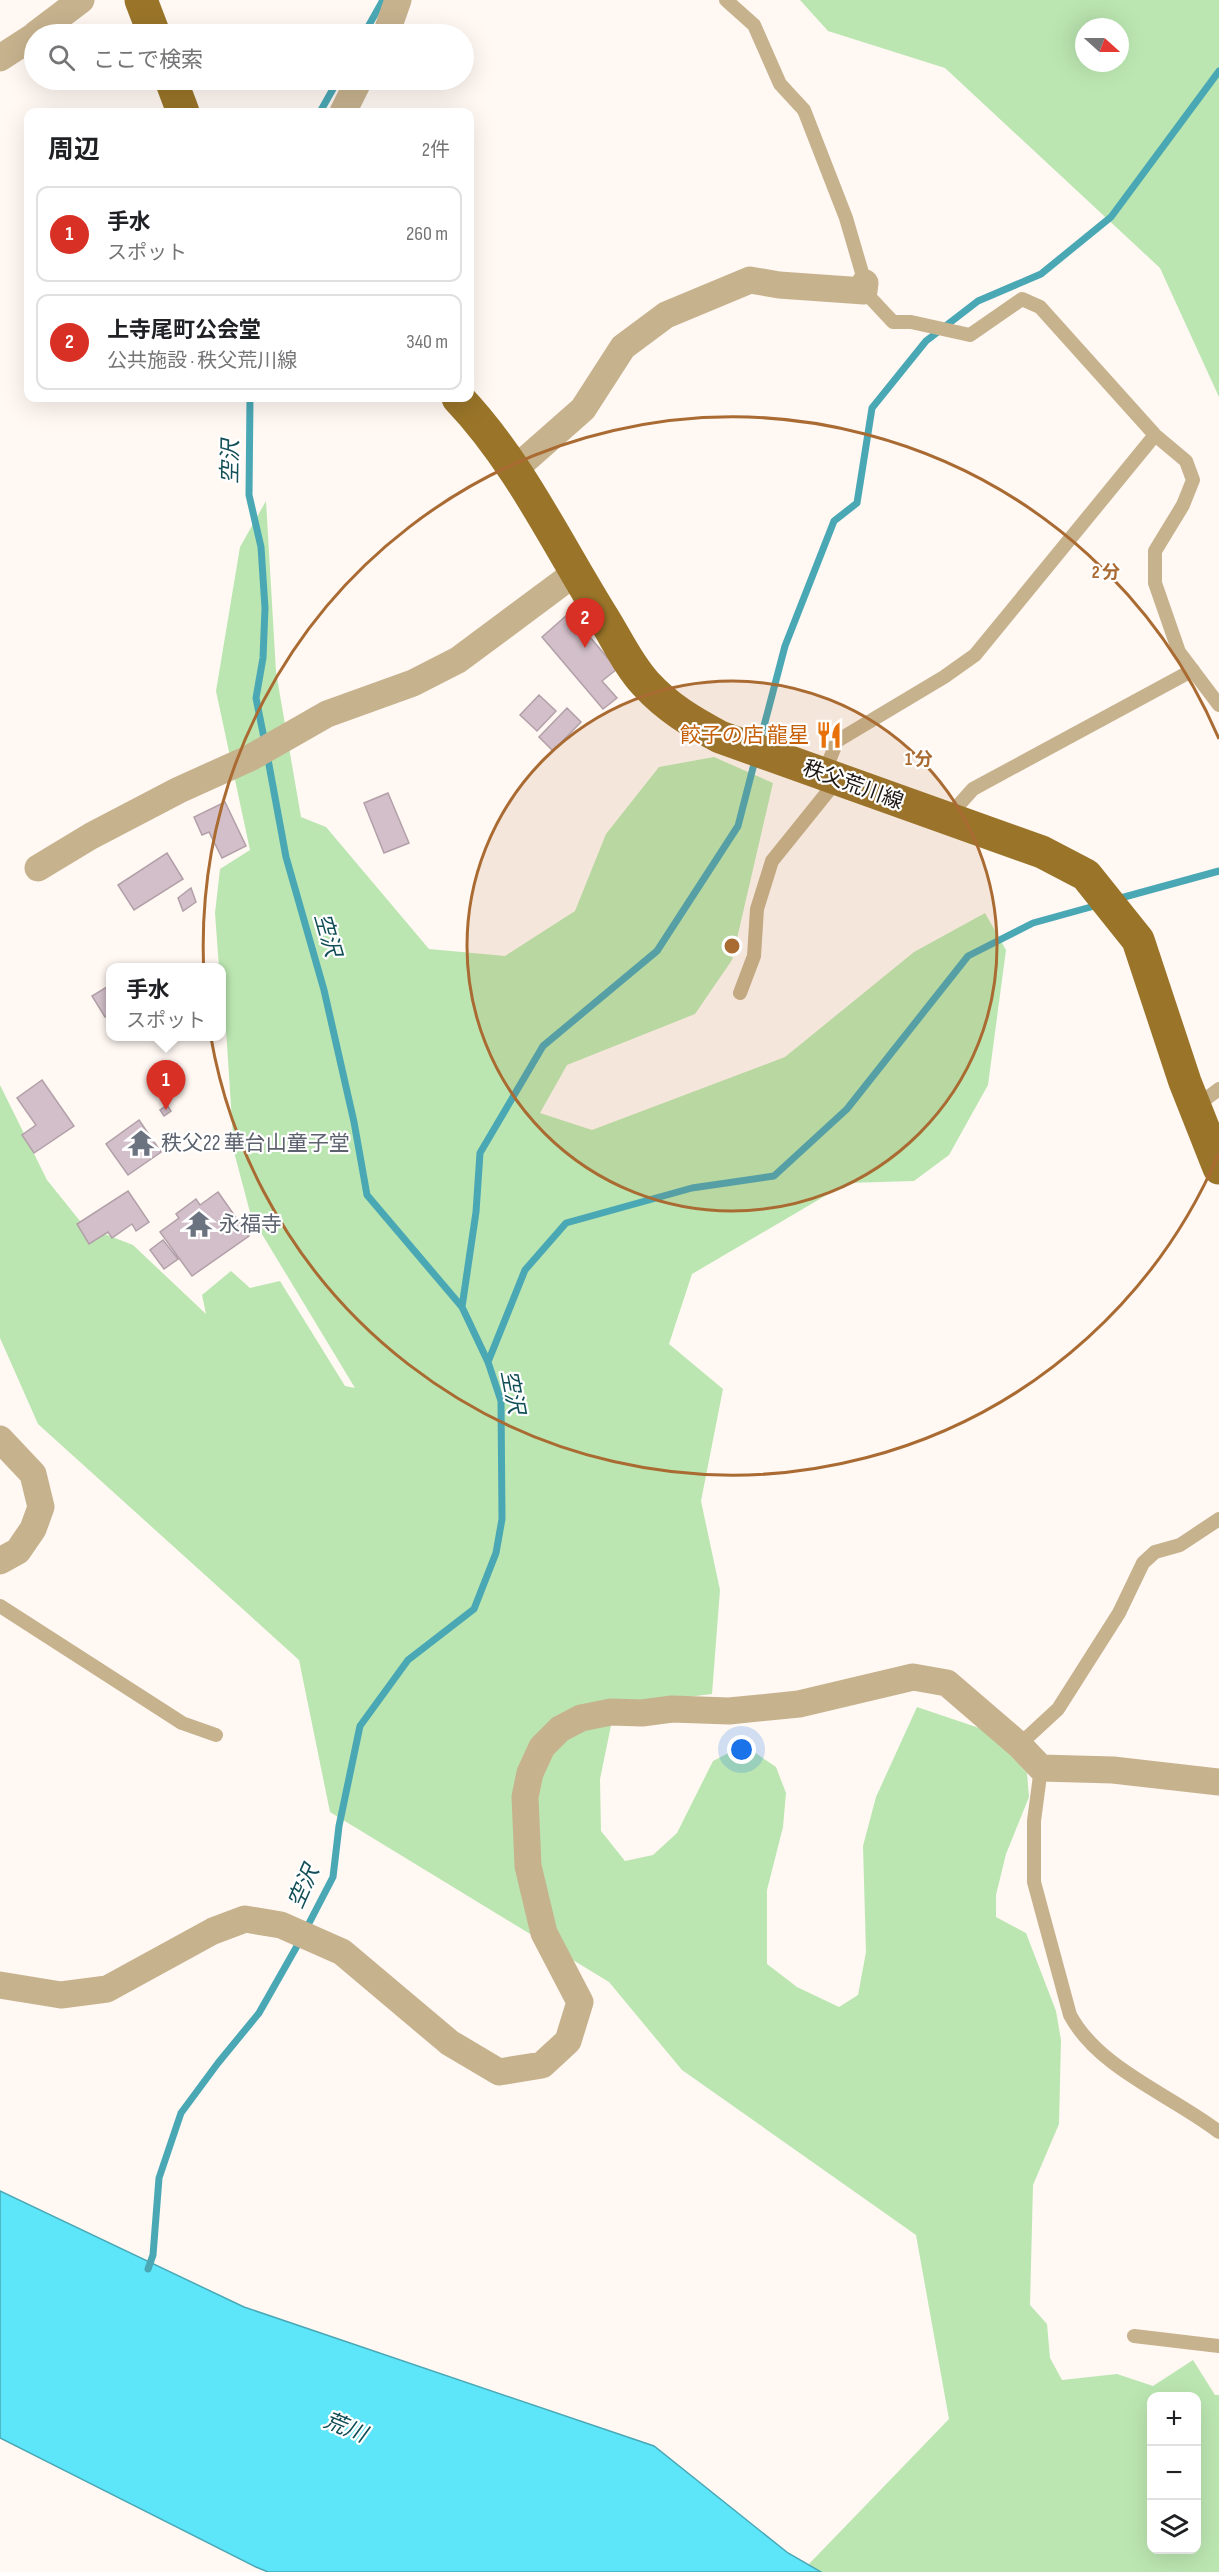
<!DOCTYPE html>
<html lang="ja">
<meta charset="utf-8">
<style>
body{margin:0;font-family:"Sofia Sans Condensed","Noto Sans JP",sans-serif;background:#f2f2f2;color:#202124}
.controls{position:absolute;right:18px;bottom:18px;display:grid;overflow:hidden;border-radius:12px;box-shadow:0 6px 24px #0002}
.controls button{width:54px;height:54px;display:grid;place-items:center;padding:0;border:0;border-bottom:2px solid #e0e0e0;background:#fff;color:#202124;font:30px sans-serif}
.compass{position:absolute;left:1075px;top:18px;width:54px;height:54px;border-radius:50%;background:#fff;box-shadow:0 6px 24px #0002;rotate:111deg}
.you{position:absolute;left:742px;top:1750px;width:21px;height:21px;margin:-15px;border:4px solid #fff;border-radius:50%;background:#1a73e8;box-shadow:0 0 0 9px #1a73e833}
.badge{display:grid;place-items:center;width:39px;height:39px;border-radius:50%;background:#d93025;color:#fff;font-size:20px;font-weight:700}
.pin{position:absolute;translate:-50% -50px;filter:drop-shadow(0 2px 3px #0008)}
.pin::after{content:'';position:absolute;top:32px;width:21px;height:18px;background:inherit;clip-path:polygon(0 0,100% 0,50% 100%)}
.popup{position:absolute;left:106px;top:963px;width:120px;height:78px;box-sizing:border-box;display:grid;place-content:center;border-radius:12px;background:#fff;filter:drop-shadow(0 2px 4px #0005);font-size:20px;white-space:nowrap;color:#757577}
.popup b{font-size:22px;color:#202124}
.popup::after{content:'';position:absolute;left:50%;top:100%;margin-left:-12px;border:12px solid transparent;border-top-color:#fff}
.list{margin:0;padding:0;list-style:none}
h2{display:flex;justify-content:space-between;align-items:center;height:78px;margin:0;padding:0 24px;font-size:26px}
h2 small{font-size:20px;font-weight:400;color:#757577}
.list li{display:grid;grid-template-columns:39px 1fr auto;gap:18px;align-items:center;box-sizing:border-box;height:96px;margin:0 12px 12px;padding:0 12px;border:2px solid #e0e0e0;border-radius:12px}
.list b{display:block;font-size:22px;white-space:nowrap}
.list p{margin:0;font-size:20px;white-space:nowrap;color:#757577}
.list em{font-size:20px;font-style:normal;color:#757577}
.icon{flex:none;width:33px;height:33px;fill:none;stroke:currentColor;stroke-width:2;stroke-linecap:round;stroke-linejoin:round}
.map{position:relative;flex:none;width:1219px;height:2572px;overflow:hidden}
.search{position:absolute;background:#fff;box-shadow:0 6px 24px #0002;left:24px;top:24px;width:450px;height:66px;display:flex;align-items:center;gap:15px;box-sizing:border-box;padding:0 21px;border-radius:33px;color:#757577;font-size:22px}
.panel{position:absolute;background:#fff;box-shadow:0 6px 24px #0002;left:24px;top:108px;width:450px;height:294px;border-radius:12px}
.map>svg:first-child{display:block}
</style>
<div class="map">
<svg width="1219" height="2572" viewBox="0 0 1219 2572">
<rect width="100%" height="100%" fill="#fff8f3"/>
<!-- green -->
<path fill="#bbe6b1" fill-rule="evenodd" d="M800,0H1219V397L1160,268L945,68L828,31ZM1084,27H1120V63H1084Z
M266,501L276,672L301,817L326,827L429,949L505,956L575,911L606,834L659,767L714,757L773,783L732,960L695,1014L567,1065L540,1113L592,1130L785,1057L914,952L985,913L1006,950L988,1085L949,1155L914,1181L847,1183L692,1274L669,1344L723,1389L701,1501L720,1590L712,1694L615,1706L600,1779L601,1831L625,1861L653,1855L677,1833L713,1761L744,1745L776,1767L786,1793L783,1827L767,1890V1964L797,1987L839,2007L858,1995L866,1952L863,1846L876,1797L917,1707L988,1731L1027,1773L1029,1797L1006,1854L996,1895V1917L1026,1933L1056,2011L1061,2040L1059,2124L1033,2185L1030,2305L1047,2324L1050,2358L1062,2380L1117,2374L1153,2386L1193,2360L1215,2395H1219V2572H821L808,2565L949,2419L916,2235L682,2070L609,1982L330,1812L299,1660L38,1424L0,1338V1085L47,1180L84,1226L133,1245L206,1314L202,1295L231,1271L250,1288L280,1281L345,1386L355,1388L251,1216L234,1152L222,968L219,967L215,913L220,869L250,850L216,691L240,547ZM1152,2396H1196V2550H1152Z"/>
<!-- water -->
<path fill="#5de6fa" stroke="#4aa8b5" stroke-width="1.5" d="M0,2191L244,2307L654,2446L788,2553L821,2572H268L256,2567L0,2438Z"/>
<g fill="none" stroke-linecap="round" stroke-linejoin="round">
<!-- stream -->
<path stroke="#4aa8b5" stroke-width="7" d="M364,34L383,0
M320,112L338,80
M250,398L249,495L261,547L265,608L263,658L256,698L265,743
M760,741L785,646L834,521L857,503L872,408L926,341L978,301L1041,274L1111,217L1219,71
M267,754L286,857L324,990L354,1122L367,1195L462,1307L488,1362L501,1401L502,1519L496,1553L474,1609L408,1660L360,1726L339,1826L333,1877L306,1929
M1117,899L1219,871
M462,1307L476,1212L480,1153L543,1046L657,951L738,826L755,760
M488,1362L525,1270L566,1223L692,1188L774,1176L847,1109L968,956L1033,923L1098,905
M148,2269L153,2255L159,2178L181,2113L218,2063L259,2013L301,1939"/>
</g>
<!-- building -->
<path fill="#d2bfc9" stroke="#b2a0a9" stroke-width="1.5" d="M579,612L595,631L589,636L617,669L602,681L617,698L603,709L542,637L568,614L571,618Z
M539,695L556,711L537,731L520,715Z
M567,708L581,722L553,751L539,737Z
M388,793L409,843L384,853L364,803Z
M225,802L246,846L222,858L209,832L202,835L194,817Z
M167,853L183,879L134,910L118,885Z
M191,888L196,902L183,911L178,898Z
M110,985V1014L105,1017L92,996Z
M42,1080L74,1126L34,1153L22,1135L36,1125L17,1098Z
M167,1105L171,1111L164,1116L160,1110Z
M139,1120L161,1152L128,1175L106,1144Z
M128,1191L149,1222L136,1231L132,1224L112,1238L108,1232L89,1244L77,1224Z
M218,1192L249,1236L192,1276L160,1232L179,1218L176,1214L196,1199L200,1205Z
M163,1240L178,1259L164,1269L150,1250Z"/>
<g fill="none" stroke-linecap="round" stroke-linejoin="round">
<!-- service -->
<path stroke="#c7b28e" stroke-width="14" d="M726,0L754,25L780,84L804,110L846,218L865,283
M864,291L893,322H911L970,335L1022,299L1040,307L1155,435L1186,461L1193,480L1183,505L1155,551V583L1179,652L1219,705
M824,774L837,741L944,677L975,655L1155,435
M947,818L973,789L1193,670
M740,993L754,956L757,909L772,861L838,779
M1195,1107L1219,1089
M0,1606L182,1723L216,1735
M1019,1745L1058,1709L1119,1613L1143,1563L1155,1552L1180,1545L1219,1519
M1041,1768L1034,1821V1882L1070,2015C1099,2069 1171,2095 1219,2132
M1134,2336L1219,2346"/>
<!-- minor -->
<path stroke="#c7b28e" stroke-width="27" d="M36,34L81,0
M386,34L398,0
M0,58L34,36
M343,112L359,80
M515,469L583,409L623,347L666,315L750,280L779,285L864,291L865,283
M38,868L91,836L179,790L250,758L327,714L413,683L458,660L575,573
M0,1439L33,1474L41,1507L33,1529L18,1551L0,1561
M0,1985L61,1995L107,1989L213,1931L245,1919L281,1925L342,1952L450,2043L499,2072L542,2065L568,2041L580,2002L544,1933L528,1866L525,1797L530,1773L542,1747L560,1729L581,1718L611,1712L642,1713L672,1709L729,1711L799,1704L913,1677L947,1683L1019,1745L1041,1768L1113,1770L1219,1782"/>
<!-- primary -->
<path stroke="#9a7529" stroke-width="33" d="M141,0L154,34
M171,80L183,112
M458,398C519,462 557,544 604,619C617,640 629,666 646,684C668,708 692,722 720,737L1042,852L1086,875L1138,940L1185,1082L1219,1168"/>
</g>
<!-- distance rings -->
<circle cx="732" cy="946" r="265" fill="#aa6b33" fill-opacity=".12"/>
<g fill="none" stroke="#aa6b33" stroke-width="3">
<circle cx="732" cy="946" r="265"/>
<path d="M1219 1153A529 529 0 1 1 1219 739"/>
</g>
<!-- icons -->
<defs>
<symbol id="restaurant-bare" viewBox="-9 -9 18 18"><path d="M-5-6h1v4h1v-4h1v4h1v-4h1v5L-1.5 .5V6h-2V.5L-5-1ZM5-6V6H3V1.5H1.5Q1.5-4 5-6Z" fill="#e8710a" stroke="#fff" stroke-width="2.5" paint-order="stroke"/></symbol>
<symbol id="temple-bare" viewBox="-9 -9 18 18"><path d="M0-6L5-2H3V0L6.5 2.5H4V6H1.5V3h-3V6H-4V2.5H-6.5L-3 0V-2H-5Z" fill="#6b7280" stroke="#fff" stroke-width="2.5" paint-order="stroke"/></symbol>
</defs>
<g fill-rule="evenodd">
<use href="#restaurant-bare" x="810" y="716" width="38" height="38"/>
<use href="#temple-bare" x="122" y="1124" width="38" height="38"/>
<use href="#temple-bare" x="180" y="1205" width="38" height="38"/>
</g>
<g text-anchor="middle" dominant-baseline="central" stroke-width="4.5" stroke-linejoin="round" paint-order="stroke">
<!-- food labels -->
<g font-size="21" fill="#c56008" stroke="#fff" text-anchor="end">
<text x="809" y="735">餃子の店 龍星</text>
</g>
<!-- street labels -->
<g font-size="21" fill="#1e1814" stroke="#fff">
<text transform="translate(853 785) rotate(20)">秩父荒川線</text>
</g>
<!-- worship labels -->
<g font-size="21" fill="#5b616d" stroke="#fff" text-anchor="start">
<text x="161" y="1143">秩父22 華台山童子堂</text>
<text x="219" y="1224">永福寺</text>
</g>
<!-- water labels -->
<g font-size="22" font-style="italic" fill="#124e57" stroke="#fff">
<text transform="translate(231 462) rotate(-89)">空沢</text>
<text transform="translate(327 935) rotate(74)">空沢</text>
<text transform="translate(512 1392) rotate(79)">空沢</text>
<text transform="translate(304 1887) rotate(-66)">空沢</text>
<text transform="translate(345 2428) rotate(22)">荒川</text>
</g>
</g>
<circle cx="732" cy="946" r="9" fill="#aa6b33" stroke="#fff" stroke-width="3"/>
<g font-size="18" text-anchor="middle" font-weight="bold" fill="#aa6b33" stroke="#fff" stroke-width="4.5" stroke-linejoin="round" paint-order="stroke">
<text x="1106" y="578">2 分</text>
<text x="919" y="765">1 分</text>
</g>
</svg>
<div class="controls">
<button>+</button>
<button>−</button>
<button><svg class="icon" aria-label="layers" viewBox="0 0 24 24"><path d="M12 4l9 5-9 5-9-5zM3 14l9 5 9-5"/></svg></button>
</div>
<svg class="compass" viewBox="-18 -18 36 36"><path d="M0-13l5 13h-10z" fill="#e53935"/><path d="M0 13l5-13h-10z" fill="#757577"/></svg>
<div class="you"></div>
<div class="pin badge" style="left:166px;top:1110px">1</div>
<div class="popup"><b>手水</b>スポット</div>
<div class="pin badge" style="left:585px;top:648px">2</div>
<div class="search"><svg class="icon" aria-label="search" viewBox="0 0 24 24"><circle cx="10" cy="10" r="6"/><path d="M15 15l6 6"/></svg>ここで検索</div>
<section class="panel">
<h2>周辺<small>2件</small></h2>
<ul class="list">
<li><span class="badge">1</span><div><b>手水</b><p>スポット</p></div><em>260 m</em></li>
<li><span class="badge">2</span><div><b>上寺尾町公会堂</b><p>公共施設 · 秩父荒川線</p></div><em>340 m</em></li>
</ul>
</section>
</div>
